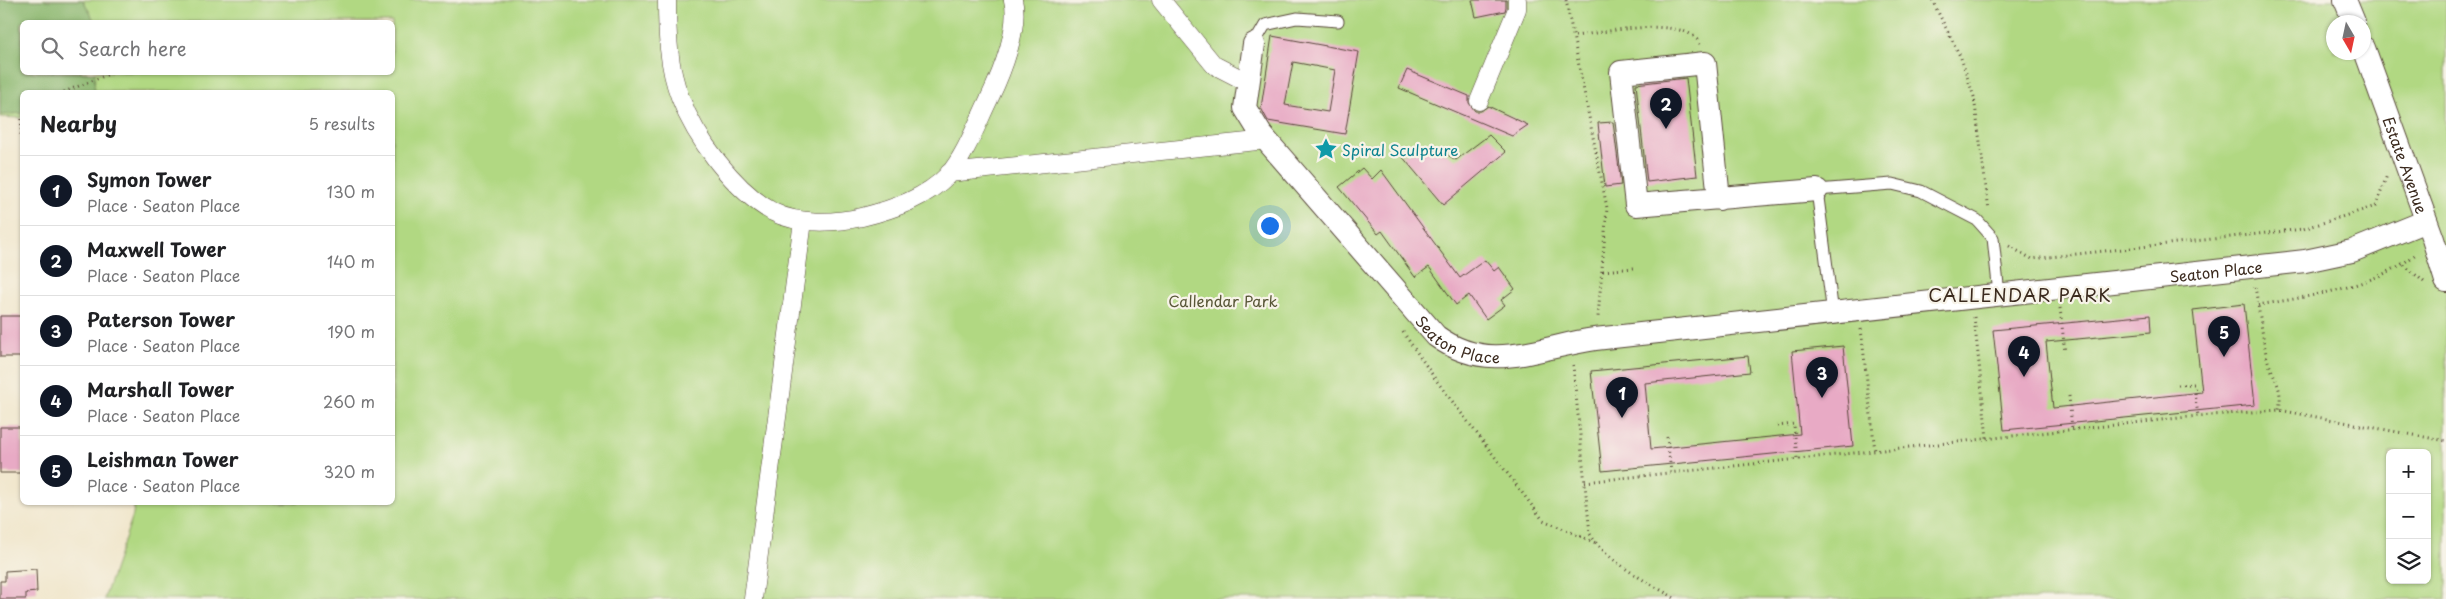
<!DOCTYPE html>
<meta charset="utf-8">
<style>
body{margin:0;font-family:"Playpen Sans",sans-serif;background:#f6f6f6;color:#202124}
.controls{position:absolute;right:15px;bottom:15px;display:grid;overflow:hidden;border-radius:8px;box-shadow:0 1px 4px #0004}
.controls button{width:45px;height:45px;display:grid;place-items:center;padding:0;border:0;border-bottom:1px solid #e0e0e0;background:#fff;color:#202124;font:25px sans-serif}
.compass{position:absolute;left:2326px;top:15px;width:45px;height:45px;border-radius:50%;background:#fff;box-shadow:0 1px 4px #0004;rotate:171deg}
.you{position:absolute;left:1269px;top:225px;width:18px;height:18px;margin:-12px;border:4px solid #fff;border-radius:50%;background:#1a73e8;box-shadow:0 0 0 8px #1a73e833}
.badge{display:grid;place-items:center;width:32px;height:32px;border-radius:50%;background:#111827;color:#fff;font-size:16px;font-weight:700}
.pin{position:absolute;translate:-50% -41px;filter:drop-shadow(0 1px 2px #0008)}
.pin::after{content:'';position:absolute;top:26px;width:18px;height:15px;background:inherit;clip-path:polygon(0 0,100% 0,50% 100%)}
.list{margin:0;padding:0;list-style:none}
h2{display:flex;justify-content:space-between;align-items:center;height:65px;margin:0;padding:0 20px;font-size:21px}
h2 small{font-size:16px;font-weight:400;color:#757577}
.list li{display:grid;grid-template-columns:32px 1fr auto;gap:15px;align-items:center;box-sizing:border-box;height:70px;padding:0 20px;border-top:1px solid #e0e0e0}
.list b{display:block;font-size:19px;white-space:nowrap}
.list p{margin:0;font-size:16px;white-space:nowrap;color:#757577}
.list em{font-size:16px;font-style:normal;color:#757577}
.icon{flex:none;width:28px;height:28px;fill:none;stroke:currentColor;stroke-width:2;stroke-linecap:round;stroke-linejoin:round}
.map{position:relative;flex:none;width:2446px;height:599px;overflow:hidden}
.search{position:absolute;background:#fff;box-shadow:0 1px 4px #0004;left:20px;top:20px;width:375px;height:55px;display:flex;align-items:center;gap:12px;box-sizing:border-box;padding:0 18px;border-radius:8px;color:#757577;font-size:19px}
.panel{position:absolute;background:#fff;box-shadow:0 1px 4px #0004;left:20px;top:90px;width:375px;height:415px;border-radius:8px}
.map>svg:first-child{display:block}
</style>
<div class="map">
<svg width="2446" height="599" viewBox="0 0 2446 599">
<rect width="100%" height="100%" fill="#f7f3e8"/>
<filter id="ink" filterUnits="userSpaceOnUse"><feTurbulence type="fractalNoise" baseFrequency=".02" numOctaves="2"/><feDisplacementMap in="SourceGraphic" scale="10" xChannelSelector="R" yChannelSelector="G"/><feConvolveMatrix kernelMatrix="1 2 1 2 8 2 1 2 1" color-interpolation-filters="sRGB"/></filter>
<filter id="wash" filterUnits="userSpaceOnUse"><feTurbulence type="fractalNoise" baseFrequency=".0096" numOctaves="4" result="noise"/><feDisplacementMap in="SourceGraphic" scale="20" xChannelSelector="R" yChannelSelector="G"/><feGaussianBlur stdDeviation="1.12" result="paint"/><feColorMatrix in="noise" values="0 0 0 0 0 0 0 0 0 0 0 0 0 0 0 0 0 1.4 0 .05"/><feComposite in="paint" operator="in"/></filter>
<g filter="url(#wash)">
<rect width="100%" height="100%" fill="#f1e7cd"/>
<!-- green -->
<path fill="#b1d882" stroke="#768150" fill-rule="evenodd" d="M0,0H2446V599H104L133,515L134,503L392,502V92H22V118L0,117ZM22,22H392V72H22ZM2334,22H2364V52H2334ZM2390,453H2427V580H2390Z"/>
<!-- forest -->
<path fill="#8cb870" stroke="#647147" d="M0,0H83L95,22H22V72L95,73L94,92H22V113L0,115Z"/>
<g id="blocks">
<!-- building -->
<path fill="#e8aac5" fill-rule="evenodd" d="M1472,0H1506V7L1505,11L1476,17Z
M1272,36L1359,52L1345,134L1268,121L1261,108ZM1293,62L1335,70L1328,112L1285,105Z
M1407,70L1469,96V103L1475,111H1481L1488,106L1528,125L1512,136L1399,88Z
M1686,78L1697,176L1647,182L1636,84Z
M1613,122L1621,185L1605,187L1598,123Z
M1489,135L1506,152L1443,205L1401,155L1427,148L1441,151L1456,160Z
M1362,168L1372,179L1381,170L1460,278L1485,260L1494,271L1499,267L1515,289L1501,300L1505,305L1486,319L1469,295L1456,305L1429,267L1415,277L1382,231L1378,234L1339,187Z
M2244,304L2255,405L2004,430L1993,330L2150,315L2151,332L2046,342L2053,408L2202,392L2193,310Z
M0,316H22V357H0Z
M1843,346L1853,446L1602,471L1591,371L1748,356L1750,372L1645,383L1651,449L1800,434L1792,351Z
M0,427H22V473H0Z
M36,569L37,592L26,593V599H0V581H5V571Z"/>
</g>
</g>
<g filter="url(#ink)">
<use href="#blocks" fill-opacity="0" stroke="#564638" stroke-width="1"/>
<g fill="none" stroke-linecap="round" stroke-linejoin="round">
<defs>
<path id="service" d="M1254,44L1265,25L1297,18L1338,21
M1833,314L1817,190L1892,184L1921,191L1977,220L1993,238L1999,294"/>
<path id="pedestrian" d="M667,0C667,31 668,67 680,97C695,138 735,191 773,212C798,225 836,223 862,217C894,209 926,198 949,174C965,156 979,119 990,97C1002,72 1020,27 1013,0
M1161,0L1214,65L1247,82
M1479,101L1517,9V0
M949,173L1267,140
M753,599L803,221"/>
<g id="minor">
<path d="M2345,0L2354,22"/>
<path id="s1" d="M1254,44L1245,108L1261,134L1436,336C1489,375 1538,347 1595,339L2305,261L2352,251L2426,221"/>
<path id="s2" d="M2364,48L2433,239L2446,281"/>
<path d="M1719,199L1705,63L1621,72L1636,205L1817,190"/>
</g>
</defs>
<!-- service casing -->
<use href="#service" stroke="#564638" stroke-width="13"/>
<!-- pedestrian casing -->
<use href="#pedestrian" stroke="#564638" stroke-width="19"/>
<!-- minor casing -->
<use href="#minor" stroke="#564638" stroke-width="24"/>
<!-- path -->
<path stroke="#564638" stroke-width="3" stroke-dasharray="1 4" stroke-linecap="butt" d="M1566,0L1607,208L1598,317
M1932,0L1961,58L1974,97L1989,210
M1575,36C1601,33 1686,14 1700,44
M64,92L114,72
M21,135L22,117
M2009,246L2032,259L2303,229L2376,206L2387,175
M2404,265L2424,282
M1603,271L1634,268
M2255,287C2259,309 2262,332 2266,354C2271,376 2284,385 2279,410
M2258,305C2307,297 2378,287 2417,253
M2060,308L2065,352
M1974,317L1987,438
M1861,329L1875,451
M1403,332L1436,380L1543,520L1596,543
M1573,365L1590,534C1609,564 1647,581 1676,599
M2178,385L2194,384L2198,416
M2069,396L2072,429
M1777,426L1794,424L1797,459
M1667,437L1671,472
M1585,482L2198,416L2279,410L2446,441"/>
<!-- service -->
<use href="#service" stroke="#fff" stroke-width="11"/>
<!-- pedestrian -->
<use href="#pedestrian" stroke="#fff" stroke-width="18"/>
<!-- minor -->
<use href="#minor" stroke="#fff" stroke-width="22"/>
</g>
</g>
<!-- icons -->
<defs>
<symbol id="sight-bare" viewBox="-9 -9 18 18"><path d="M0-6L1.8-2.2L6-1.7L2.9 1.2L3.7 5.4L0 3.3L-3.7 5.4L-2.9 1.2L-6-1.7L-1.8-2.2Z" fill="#0f9aa8" stroke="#f7f3e8" stroke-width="2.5" paint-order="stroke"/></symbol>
</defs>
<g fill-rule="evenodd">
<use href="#sight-bare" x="1310" y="133" width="32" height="32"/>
</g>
<g text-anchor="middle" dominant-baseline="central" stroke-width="4.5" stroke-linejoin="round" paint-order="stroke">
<!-- culture labels -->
<g font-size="15" fill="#0d838f" stroke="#f7f3e8" text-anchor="start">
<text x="1342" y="149">Spiral Sculpture</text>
</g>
<!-- street labels -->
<g font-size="15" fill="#3b2a1e" stroke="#f7f3e8">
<text stroke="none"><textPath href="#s2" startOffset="124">Estate Avenue</textPath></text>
<text stroke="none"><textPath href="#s1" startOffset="1152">Seaton Place</textPath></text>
<text stroke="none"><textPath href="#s1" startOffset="384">Seaton Place</textPath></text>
</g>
<!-- park labels -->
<g font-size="15" fill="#585637" stroke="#f7f3e8">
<text x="1223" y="300">Callendar Park</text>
</g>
<!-- quarter labels -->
<g font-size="18" letter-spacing="1" fill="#3b2a1e" stroke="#f7f3e8">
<text x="2020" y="294">CALLENDAR PARK</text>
</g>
</g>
</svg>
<div class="controls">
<button>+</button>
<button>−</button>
<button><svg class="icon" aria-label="layers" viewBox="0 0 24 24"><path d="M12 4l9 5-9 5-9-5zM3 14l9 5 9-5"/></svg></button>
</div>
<svg class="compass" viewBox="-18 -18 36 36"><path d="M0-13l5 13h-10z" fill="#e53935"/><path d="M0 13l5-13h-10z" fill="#757577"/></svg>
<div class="you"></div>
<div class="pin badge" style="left:1622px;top:418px">1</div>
<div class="pin badge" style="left:1666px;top:129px">2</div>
<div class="pin badge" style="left:1822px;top:398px">3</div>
<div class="pin badge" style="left:2024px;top:377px">4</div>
<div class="pin badge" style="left:2224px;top:357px">5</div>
<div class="search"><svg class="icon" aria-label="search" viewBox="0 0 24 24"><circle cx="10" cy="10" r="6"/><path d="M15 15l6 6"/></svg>Search here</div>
<section class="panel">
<h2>Nearby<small>5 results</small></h2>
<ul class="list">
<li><span class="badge">1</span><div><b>Symon Tower</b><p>Place · Seaton Place</p></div><em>130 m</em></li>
<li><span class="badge">2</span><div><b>Maxwell Tower</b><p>Place · Seaton Place</p></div><em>140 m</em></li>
<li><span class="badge">3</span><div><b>Paterson Tower</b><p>Place · Seaton Place</p></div><em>190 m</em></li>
<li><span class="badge">4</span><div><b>Marshall Tower</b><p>Place · Seaton Place</p></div><em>260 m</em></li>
<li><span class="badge">5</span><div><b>Leishman Tower</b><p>Place · Seaton Place</p></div><em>320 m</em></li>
</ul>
</section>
</div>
